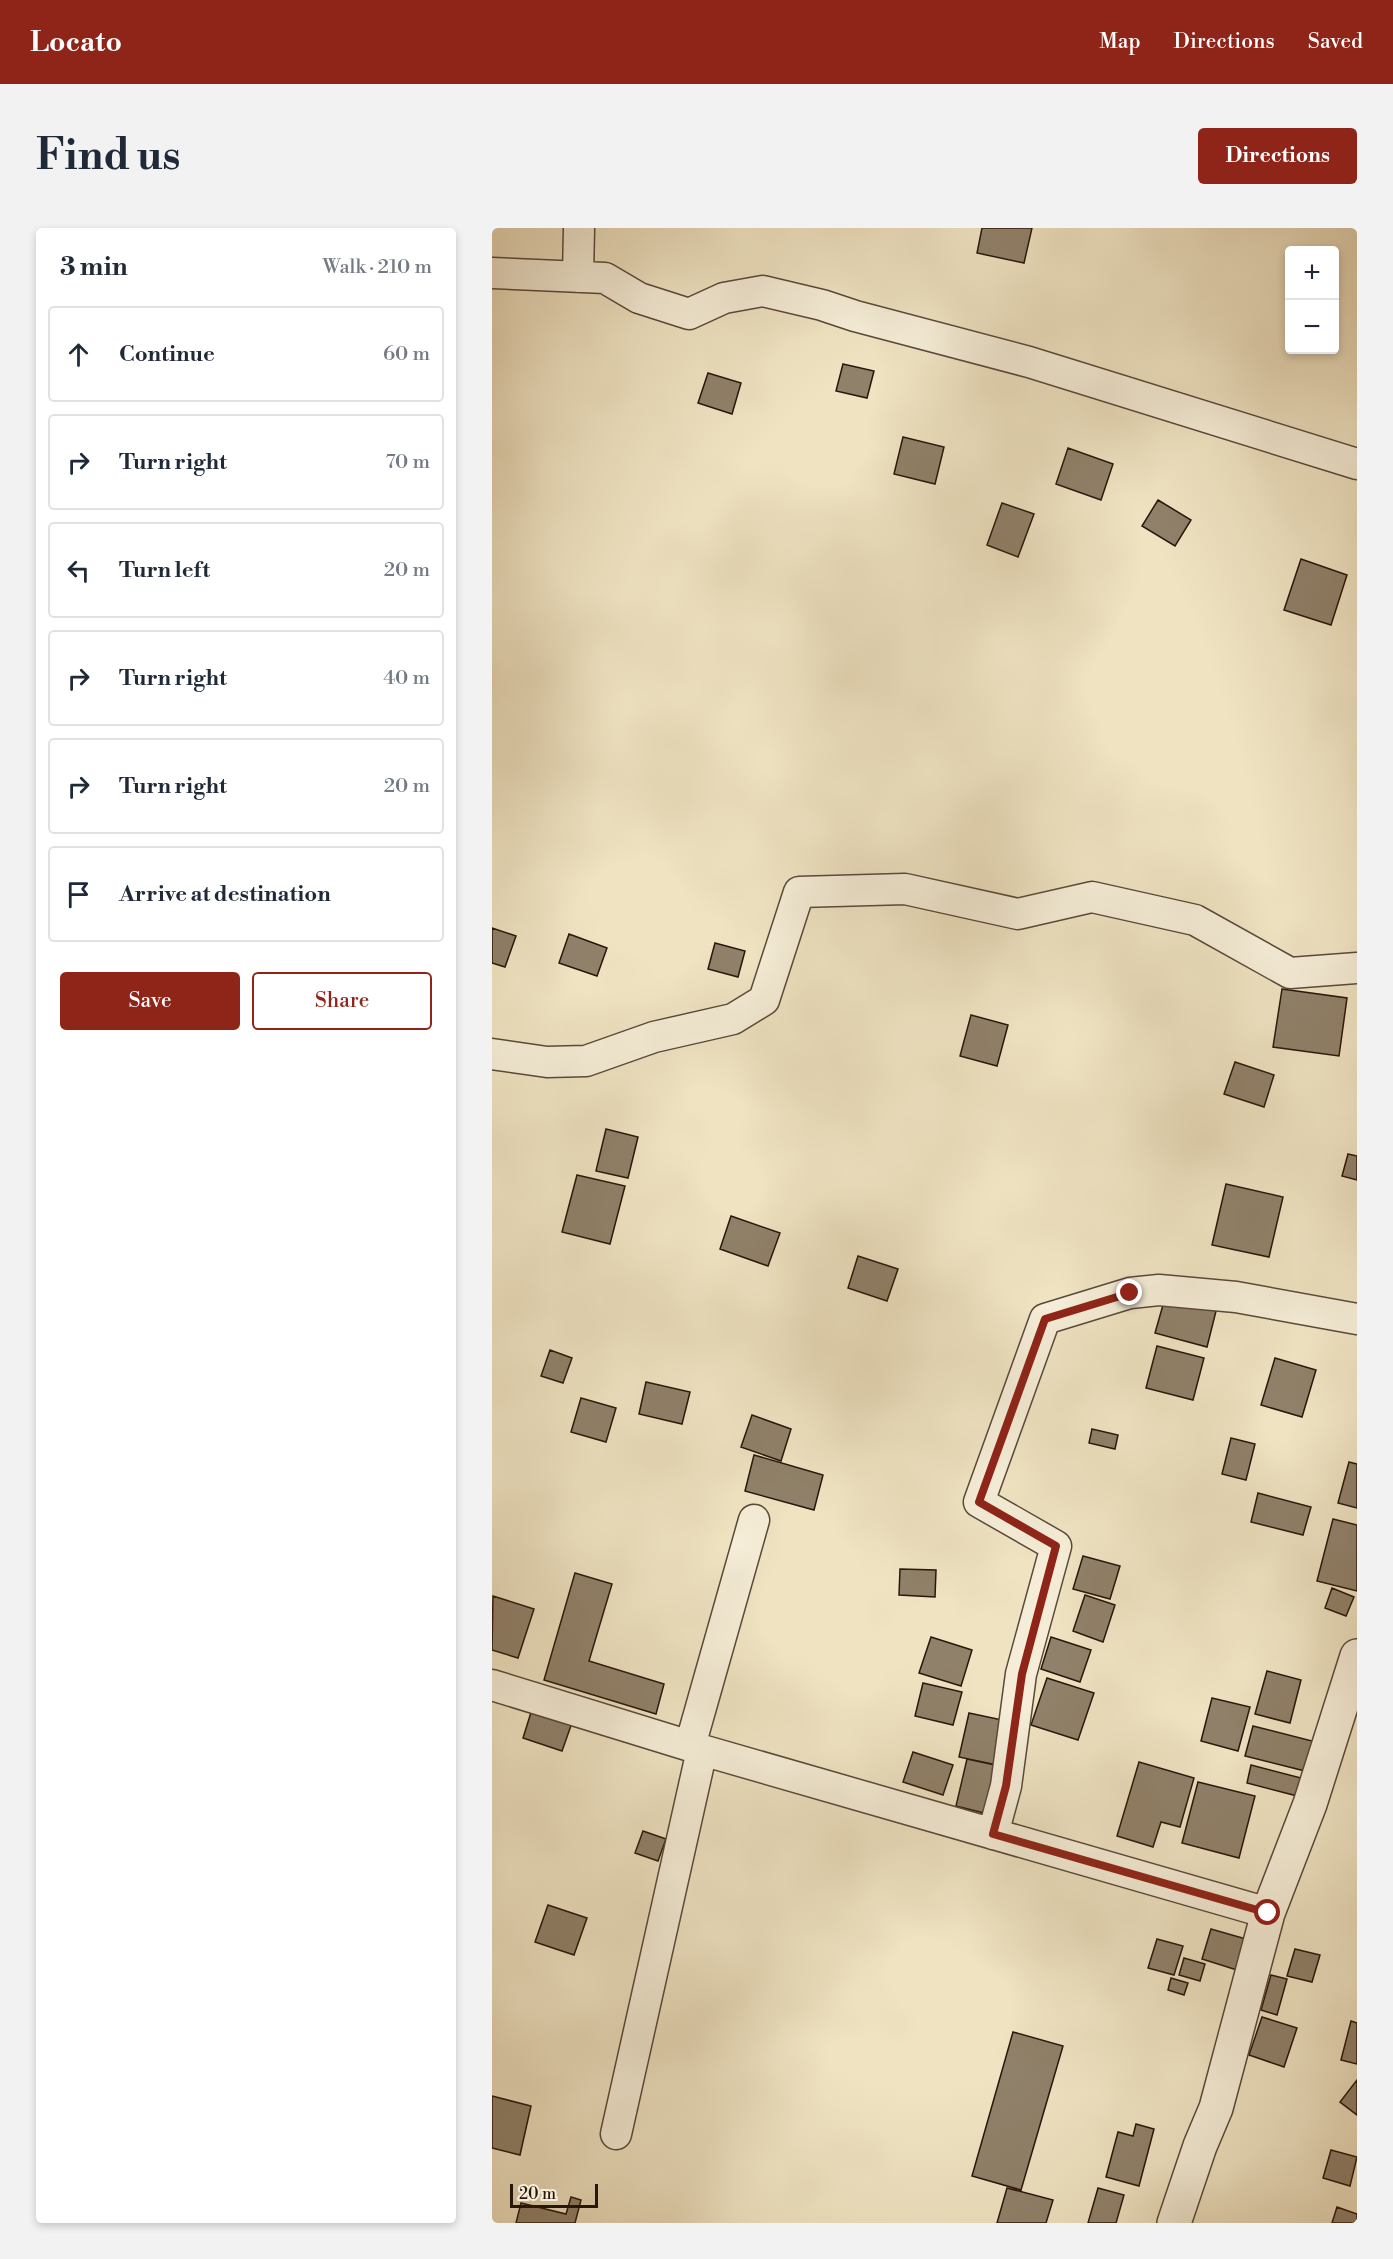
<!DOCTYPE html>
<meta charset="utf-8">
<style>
body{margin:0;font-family:"Libre Bodoni",serif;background:#f2f2f3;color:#1f2937}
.controls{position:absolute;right:18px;top:18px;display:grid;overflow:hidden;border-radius:6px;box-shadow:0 3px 9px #0003}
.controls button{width:54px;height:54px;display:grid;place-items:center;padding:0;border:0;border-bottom:2px solid #e0e1e3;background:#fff;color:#1f2937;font:30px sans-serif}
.scale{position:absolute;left:18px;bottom:15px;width:88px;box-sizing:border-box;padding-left:6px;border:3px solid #29160b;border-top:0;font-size:16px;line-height:21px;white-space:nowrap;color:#29160b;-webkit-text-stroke:4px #f5edd7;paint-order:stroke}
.stop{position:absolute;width:18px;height:18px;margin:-14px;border:4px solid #8f2418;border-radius:50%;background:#fff}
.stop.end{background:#8f2418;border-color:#fff;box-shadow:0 2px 6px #0008}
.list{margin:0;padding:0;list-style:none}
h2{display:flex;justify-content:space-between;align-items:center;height:78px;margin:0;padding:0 24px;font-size:26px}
h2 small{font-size:20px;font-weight:400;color:#747a83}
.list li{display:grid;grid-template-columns:39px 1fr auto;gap:18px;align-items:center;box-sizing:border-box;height:96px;margin:0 12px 12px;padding:0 12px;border:2px solid #e0e1e3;border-radius:6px}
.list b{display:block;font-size:22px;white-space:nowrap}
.list em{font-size:20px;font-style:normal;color:#747a83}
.actions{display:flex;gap:12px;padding:18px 24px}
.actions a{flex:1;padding:14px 0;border:2px solid #8f2418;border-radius:6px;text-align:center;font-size:21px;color:#8f2418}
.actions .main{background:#8f2418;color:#fff}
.icon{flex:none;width:33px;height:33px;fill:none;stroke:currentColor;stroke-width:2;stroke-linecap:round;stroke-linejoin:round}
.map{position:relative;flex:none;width:865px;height:1995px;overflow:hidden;border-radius:6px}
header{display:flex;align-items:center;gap:36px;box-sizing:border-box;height:84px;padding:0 30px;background:#8f2418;color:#fff}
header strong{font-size:28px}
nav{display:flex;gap:33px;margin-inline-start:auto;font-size:21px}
.intro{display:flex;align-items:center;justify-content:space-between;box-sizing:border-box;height:144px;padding:0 36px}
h1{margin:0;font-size:42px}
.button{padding:15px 27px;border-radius:6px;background:#8f2418;color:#fff;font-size:21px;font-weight:700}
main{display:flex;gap:36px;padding:0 36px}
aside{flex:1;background:#fff;border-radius:6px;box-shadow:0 3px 9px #0003}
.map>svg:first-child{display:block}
</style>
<header>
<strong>Locato</strong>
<nav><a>Map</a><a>Directions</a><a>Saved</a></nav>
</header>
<div class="intro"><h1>Find us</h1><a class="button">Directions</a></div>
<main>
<aside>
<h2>3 min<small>Walk · 210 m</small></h2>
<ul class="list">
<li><svg class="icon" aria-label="ahead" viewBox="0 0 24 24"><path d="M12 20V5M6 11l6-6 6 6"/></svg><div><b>Continue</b></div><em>60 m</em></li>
<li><svg class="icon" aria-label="right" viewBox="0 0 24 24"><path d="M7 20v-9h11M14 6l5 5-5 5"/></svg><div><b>Turn right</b></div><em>70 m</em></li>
<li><svg class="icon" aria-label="left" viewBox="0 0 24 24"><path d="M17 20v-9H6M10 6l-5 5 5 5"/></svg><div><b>Turn left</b></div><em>20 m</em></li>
<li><svg class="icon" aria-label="right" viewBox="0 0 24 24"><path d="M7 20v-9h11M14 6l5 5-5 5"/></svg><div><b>Turn right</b></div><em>40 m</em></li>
<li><svg class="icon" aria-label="right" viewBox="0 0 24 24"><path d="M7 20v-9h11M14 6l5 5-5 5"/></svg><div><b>Turn right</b></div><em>20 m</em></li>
<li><svg class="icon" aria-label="arrive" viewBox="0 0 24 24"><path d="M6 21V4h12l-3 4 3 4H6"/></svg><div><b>Arrive at destination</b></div></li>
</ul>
<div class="actions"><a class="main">Save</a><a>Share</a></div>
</aside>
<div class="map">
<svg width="865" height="1995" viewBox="0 0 865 1995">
<rect width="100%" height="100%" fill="#efe3c2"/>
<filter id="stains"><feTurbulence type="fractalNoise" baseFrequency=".00333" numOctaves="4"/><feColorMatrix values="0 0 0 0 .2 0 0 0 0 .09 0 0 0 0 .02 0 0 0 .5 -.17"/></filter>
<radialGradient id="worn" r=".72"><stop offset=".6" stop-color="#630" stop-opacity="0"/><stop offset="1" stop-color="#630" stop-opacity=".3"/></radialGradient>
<!-- building -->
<path fill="#90816a" stroke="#29160b" stroke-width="1.5" d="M490,0H540L532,35L485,25Z
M351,136L382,143L375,170L344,163Z
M216,145L249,155L240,186L206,175Z
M411,209L452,219L443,256L402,246Z
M576,220L621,236L609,272L564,256Z
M666,272L699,292L683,318L650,298Z
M510,275L542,286L526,329L495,317Z
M809,331L855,347L839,397L792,382Z
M0,700L24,708L13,739L0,735Z
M77,706L115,720L105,748L67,735Z
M223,715L253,723L246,749L216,741Z
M790,761L855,770L847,828L781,819Z
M479,787L516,797L505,838L468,828Z
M743,834L782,847L772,879L732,866Z
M114,901L146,909L136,950L104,943Z
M856,926L865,928V952L850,948Z
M85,947L133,958L118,1016L70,1004Z
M734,956L791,969L777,1029L720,1017Z
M239,988L288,1005L276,1038L228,1021Z
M366,1028L406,1041L395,1073L356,1060Z
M673,1070L724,1083L715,1119L663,1105Z
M665,1118L712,1130L701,1172L654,1160Z
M58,1122L80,1130L71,1155L49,1148Z
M783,1130L824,1142L810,1189L769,1177Z
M154,1154L198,1164L190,1196L147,1186Z
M89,1170L124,1180L114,1214L79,1204Z
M260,1187L299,1201L289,1233L249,1219Z
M600,1201L626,1207L623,1221L597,1215Z
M739,1210L763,1216L754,1252L730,1246Z
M262,1227L331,1247L322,1282L253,1263Z
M857,1234L865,1236V1280L846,1275Z
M766,1265L819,1279L811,1307L759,1294Z
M841,1291L865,1297V1363L825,1353Z
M591,1328L628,1338L618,1371L581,1361Z
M408,1341L444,1342L443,1369L407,1367Z
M83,1345L120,1356L97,1433L172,1456L164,1486L52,1452Z
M840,1360L862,1369L854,1388L833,1380Z
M593,1367L623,1377L611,1414L581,1403Z
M1,1368L42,1381L26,1430L0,1422Z
M439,1409L480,1422L469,1458L427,1445Z
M559,1409L599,1422L588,1454L549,1441Z
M775,1443L809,1452L798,1495L763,1486Z
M555,1450L602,1465L586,1512L539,1497Z
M431,1455L470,1464L461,1497L423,1488Z
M720,1470L758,1479L746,1523L709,1513Z
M41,1478L81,1492L70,1523L31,1510Z
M477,1485L515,1493L505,1537L467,1529Z
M761,1498L824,1514L817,1544L753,1528Z
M421,1524L461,1537L451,1567L411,1554Z
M475,1531L503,1537L492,1585L464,1578Z
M647,1534L702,1550L688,1599L669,1594L661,1619L625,1608Z
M759,1537L813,1551L809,1569L755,1555Z
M706,1554L763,1568L747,1630L690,1615Z
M151,1603L174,1611L166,1633L143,1625Z
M56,1677L95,1690L82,1727L43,1714Z
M719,1701L754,1711L745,1742L710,1731Z
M665,1711L691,1718L682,1747L656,1740Z
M803,1721L828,1727L820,1754L795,1748Z
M692,1730L713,1736L708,1753L687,1747Z
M779,1747L795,1751L785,1787L769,1782Z
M679,1750L696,1755L692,1767L676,1762Z
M770,1789L805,1800L792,1839L757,1827Z
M859,1793L865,1795V1836L849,1832Z
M521,1804L571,1818L529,1962L480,1948Z
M865,1852V1887L848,1874Z
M0,1868L39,1878L28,1927L0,1920Z
M644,1896L662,1901L647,1958L614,1949L626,1904L641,1908Z
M839,1922L865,1929L858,1958L831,1950Z
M515,1960L561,1972L554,1995H505Z
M606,1960L632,1967L624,1995H596Z
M79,1969L89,1972L83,1995H24L29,1975L74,1986Z
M845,1979L865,1986V1995H840Z"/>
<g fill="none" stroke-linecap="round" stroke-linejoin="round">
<defs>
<path id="minor" d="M0,45L113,50L147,70L197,86L232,70L271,63L330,77L363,88L537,134L865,236
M86,49L87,0
M0,826L55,834L94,833L162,809L241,791L272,772L307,664L413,661L526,686L600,669L703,692L798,745L865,740
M0,1457L198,1518
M210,1522L776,1685
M501,1606L514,1558L529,1446L564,1318L487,1274L553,1091L638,1065L667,1062L744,1069L865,1091
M124,1906L210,1522L198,1518L262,1292"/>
<path id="tertiary" d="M682,1995L708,1918L724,1880L776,1685L818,1576L865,1428"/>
</defs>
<!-- minor casing -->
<use href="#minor" stroke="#5a4939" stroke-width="33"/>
<!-- tertiary casing -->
<use href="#tertiary" stroke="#5a4939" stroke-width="36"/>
<!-- minor -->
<use href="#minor" stroke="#f5edd7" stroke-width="30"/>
<!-- tertiary -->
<use href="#tertiary" stroke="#f5edd7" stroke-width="33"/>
</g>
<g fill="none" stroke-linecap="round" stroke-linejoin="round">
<!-- route -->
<path stroke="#8f2418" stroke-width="8" d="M638,1065L553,1091L487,1274L564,1318L530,1446L514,1558L501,1606L776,1685"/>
</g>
<rect width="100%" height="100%" filter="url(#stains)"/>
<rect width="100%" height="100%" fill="url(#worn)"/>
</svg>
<div class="controls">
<button>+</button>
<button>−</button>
</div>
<div class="scale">20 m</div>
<div class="stop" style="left:776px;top:1685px"></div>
<div class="stop end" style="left:638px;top:1065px"></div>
</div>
</main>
